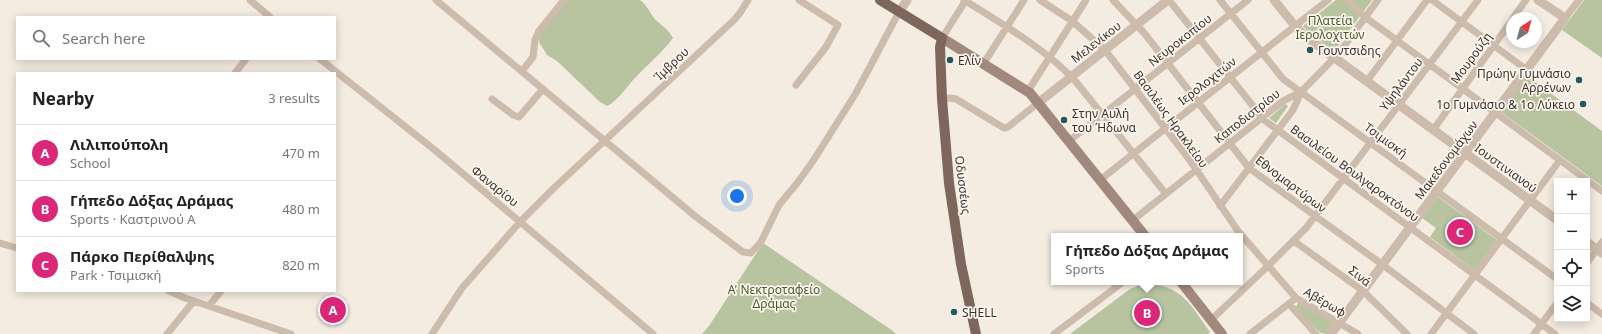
<!DOCTYPE html>
<meta charset="utf-8">
<style>
body{margin:0;font-family:"Noto Sans",sans-serif;background:#f2f2f2;color:#222}
.controls{position:absolute;right:12px;bottom:12px;display:grid;overflow:hidden;border-radius:0px;box-shadow:0 2px 10px #0003}
.controls button{width:36px;height:36px;display:grid;place-items:center;padding:0;border:0;border-bottom:1px solid #e0e0e0;background:#fff;color:#222;font:20px sans-serif}
.compass{position:absolute;left:1506px;top:12px;width:36px;height:36px;border-radius:50%;background:#fff;box-shadow:0 2px 10px #0003;rotate:36deg}
.you{position:absolute;left:737px;top:196px;width:14px;height:14px;margin:-10px;border:3px solid #fff;border-radius:50%;background:#1a73e8;box-shadow:0 0 0 6px #1a73e833}
.badge{display:grid;place-items:center;width:26px;height:26px;border-radius:50%;background:#db2777;color:#fff;font-size:13px;font-weight:700}
.pin{position:absolute;translate:-50% -50%;border:2px solid #fff;box-shadow:0 1px 4px #0006}
.popup{position:absolute;left:1051px;top:233px;width:192px;height:52px;box-sizing:border-box;display:grid;place-content:center;border-radius:0px;background:#fff;filter:drop-shadow(0 1px 3px #0005);font-size:13px;white-space:nowrap;color:#767676}
.popup b{font-size:15px;color:#222}
.popup::after{content:'';position:absolute;left:50%;top:100%;margin-left:-8px;border:8px solid transparent;border-top-color:#fff}
.list{margin:0;padding:0;list-style:none}
h2{display:flex;justify-content:space-between;align-items:center;height:52px;margin:0;padding:0 16px;font-size:17px}
h2 small{font-size:13px;font-weight:400;color:#767676}
.list li{display:grid;grid-template-columns:26px 1fr auto;gap:12px;align-items:center;box-sizing:border-box;height:56px;padding:0 16px;border-top:1px solid #e0e0e0}
.list b{display:block;font-size:15px;white-space:nowrap}
.list p{margin:0;font-size:13px;white-space:nowrap;color:#767676}
.list em{font-size:13px;font-style:normal;color:#767676}
.icon{flex:none;width:22px;height:22px;fill:none;stroke:currentColor;stroke-width:2;stroke-linecap:round;stroke-linejoin:round}
.map{position:relative;flex:none;width:1602px;height:334px;overflow:hidden}
.search{position:absolute;background:#fff;box-shadow:0 2px 10px #0003;left:16px;top:16px;width:320px;height:44px;display:flex;align-items:center;gap:10px;box-sizing:border-box;padding:0 14px;border-radius:0px;color:#767676;font-size:15px}
.panel{position:absolute;background:#fff;box-shadow:0 2px 10px #0003;left:16px;top:72px;width:320px;height:220px;border-radius:0px}
.map>svg:first-child{display:block}
</style>
<div class="map">
<svg width="1602" height="334" viewBox="0 0 1602 334">
<rect width="100%" height="100%" fill="#f4ebe1"/>
<!-- green -->
<path fill="#b8c4a0" d="M568,0H640C648,6 650,14 656,20C662,26 669,30 673,38C662,53 648,64 636,77C626,87 619,100 607,106L600,102L557,61L547,55L539,42L540,34Z
M1336,0H1372L1334,51L1309,33L1303,26Z
M1584,0H1602V58L1562,30Z
M1527,76L1602,131V186L1501,112Z
M1285,104L1288,106L1276,123L1269,118Z
M1438,197L1497,240L1474,270L1430,237L1436,228L1422,218Z
M763,243L893,331L896,334H702L709,326Z
M1149,284C1184,287 1191,306 1210,332L1208,334H1070L1130,289L1140,285Z
M1298,303L1333,323L1327,334L1321,333L1297,310L1296,307Z"/>
<g fill="none" stroke-linecap="round" stroke-linejoin="round">
<!-- minor -->
<path stroke="#cdbbac" stroke-width="7" d="M250,0L270,17
M436,0L695,216L743,252L751,253L761,242L779,205L798,182L813,161L856,93L899,12
M964,0C1001,23 1049,51 1077,83L1166,194
M1040,0L1072,21L1105,50L1189,159L1238,231L1296,298L1358,334
M1113,0L1145,34L1249,168L1383,265L1474,334
M1169,0L1264,120L1555,334
M1220,0L1283,79L1557,279
M1346,0L1365,17L1602,191
M1432,0L1527,70
M1513,18L1526,0
M1565,18L1579,0
M942,38L966,0
M320,59L436,151L653,334
M984,63L1024,0
M522,71L533,57L535,40L539,31L564,0
M235,73L246,59
M1367,81L1427,0
M796,85L826,47L838,25L799,0
M1028,91L1086,0
M492,99L513,115L519,117L543,89
M942,99L950,98L956,99L1004,128L1008,127L1038,103
M1433,130L1512,20
M1069,141L1248,0
M1100,180L1328,0
M1220,206L1293,110L1301,92L1339,53L1378,0
M1133,220L1283,101L1301,92
M1294,241L1363,291L1407,334
M0,243L17,248
M1587,263L1602,242
M169,291L185,298L291,334
M1587,303L1602,314
M1289,304L1316,334
M209,306L221,291
M1211,320L1268,266L1306,228L1478,0
M167,334L194,301
M432,334L462,288L520,222L555,187L734,20L740,13L748,0
M1054,334L1123,282
M1250,334L1296,298
M1431,334L1560,160
M1534,334L1557,303"/>
<!-- tertiary -->
<path stroke="#cdbbac" stroke-width="9" d="M1274,0L1295,26L1306,37L1557,220
M899,12L907,0
M1038,103L1168,0
M1587,242L1602,253
M1331,334L1565,18L1538,0"/>
<!-- secondary -->
<path stroke="#a18a7d" stroke-width="10" d="M942,38L1030,93L1145,236
M1181,282L1222,334"/>
<!-- primary -->
<path stroke="#7d675c" stroke-width="10" d="M880,0L942,38L940,47L942,99L949,183L961,264L976,334"/>
</g>
<!-- markers -->
<g fill="#1f5a5e" stroke="#fbf5ee" stroke-width="1.5">
<circle cx="1310" cy="50" r="4"/>
<circle cx="950" cy="60" r="4"/>
<circle cx="1579" cy="80" r="4"/>
<circle cx="1583" cy="104" r="4"/>
<circle cx="1064" cy="120" r="4"/>
<circle cx="954" cy="312" r="4"/>
</g>
<g text-anchor="middle" dominant-baseline="central" stroke-width="3.5" stroke-linejoin="round" paint-order="stroke">
<!-- park labels -->
<g font-size="12" fill="#4a5a2e" stroke="#fbf5ee">
<text x="1330" y="20">Πλατεία<tspan x="1330" dy="14">Ιερολοχιτών</tspan></text>
<text x="774" y="289">Α' Νεκτροταφείο<tspan x="774" dy="14">Δράμας</tspan></text>
</g>
<!-- street labels -->
<g font-size="12" fill="#3b302b" stroke="#fbf5ee">
<text transform="translate(1180 40) rotate(-38)">Νευροκοπίου</text>
<text transform="translate(1096 42) rotate(-38)">Μελενίκου</text>
<text transform="translate(1471 58) rotate(-54)">Μουρούζη</text>
<text transform="translate(671 64) rotate(-43)">Ίμβρου</text>
<text transform="translate(1207 81) rotate(-38)">Ιερολοχιτών</text>
<text transform="translate(1401 84) rotate(-53)">Υψηλάντου</text>
<text transform="translate(1247 116) rotate(-38)">Καποδιστρίου</text>
<text transform="translate(1171 119) rotate(54)">Βασιλέως Ηρακλείου</text>
<text transform="translate(1386 140) rotate(36)">Τσιμισκή</text>
<text transform="translate(1446 160) rotate(-53)">Μακεδονομάχων</text>
<text transform="translate(1506 168) rotate(36)">Ιουστινιανού</text>
<text transform="translate(1355 173) rotate(36)">Βασιλείου Βουλγαροκτόνου</text>
<text transform="translate(1291 184) rotate(37)">Εθνομαρτύρων</text>
<text transform="translate(963 185) rotate(83)">Οδυσσέως</text>
<text transform="translate(495 186) rotate(39)">Φαναρίου</text>
<text transform="translate(1360 276) rotate(38)">Σινά</text>
<text transform="translate(1325 302) rotate(30)">Αβέρωφ</text>
</g>
<!-- poi labels -->
<g font-size="12" fill="#3b302b" stroke="#fbf5ee" text-anchor="start">
<text x="1318" y="50">Γουντσιδης</text>
<text x="958" y="60">Ελίν</text>
<text x="1571" y="73" text-anchor="end">Πρώην Γυμνάσιο<tspan x="1571" dy="14">Αρρένων</tspan></text>
<text x="1575" y="104" text-anchor="end">1o Γυμνάσιο &amp; 1ο Λύκειο</text>
<text x="1072" y="113">Στην Αυλή<tspan x="1072" dy="14">του Ήδωνα</tspan></text>
<text x="962" y="312">SHELL</text>
</g>
</g>
</svg>
<div class="controls">
<button>+</button>
<button>−</button>
<button><svg class="icon" aria-label="locate" viewBox="0 0 24 24"><circle cx="12" cy="12" r="6"/><path d="M12 2v4M12 18v4M2 12h4M18 12h4"/></svg></button>
<button><svg class="icon" aria-label="layers" viewBox="0 0 24 24"><path d="M12 4l9 5-9 5-9-5zM3 14l9 5 9-5"/></svg></button>
</div>
<svg class="compass" viewBox="-18 -18 36 36"><path d="M0-13l5 13h-10z" fill="#e53935"/><path d="M0 13l5-13h-10z" fill="#767676"/></svg>
<div class="you"></div>
<div class="pin badge" style="left:333px;top:310px">A</div>
<div class="pin badge" style="left:1147px;top:313px">B</div>
<div class="popup"><b>Γήπεδο Δόξας Δράμας</b>Sports</div>
<div class="pin badge" style="left:1460px;top:232px">C</div>
<div class="search"><svg class="icon" aria-label="search" viewBox="0 0 24 24"><circle cx="10" cy="10" r="6"/><path d="M15 15l6 6"/></svg>Search here</div>
<section class="panel">
<h2>Nearby<small>3 results</small></h2>
<ul class="list">
<li><span class="badge">A</span><div><b>Λιλιπούπολη</b><p>School</p></div><em>470 m</em></li>
<li><span class="badge">B</span><div><b>Γήπεδο Δόξας Δράμας</b><p>Sports · Καστρινού Α</p></div><em>480 m</em></li>
<li><span class="badge">C</span><div><b>Πάρκο Περίθαλψης</b><p>Park · Τσιμισκή</p></div><em>820 m</em></li>
</ul>
</section>
</div>
